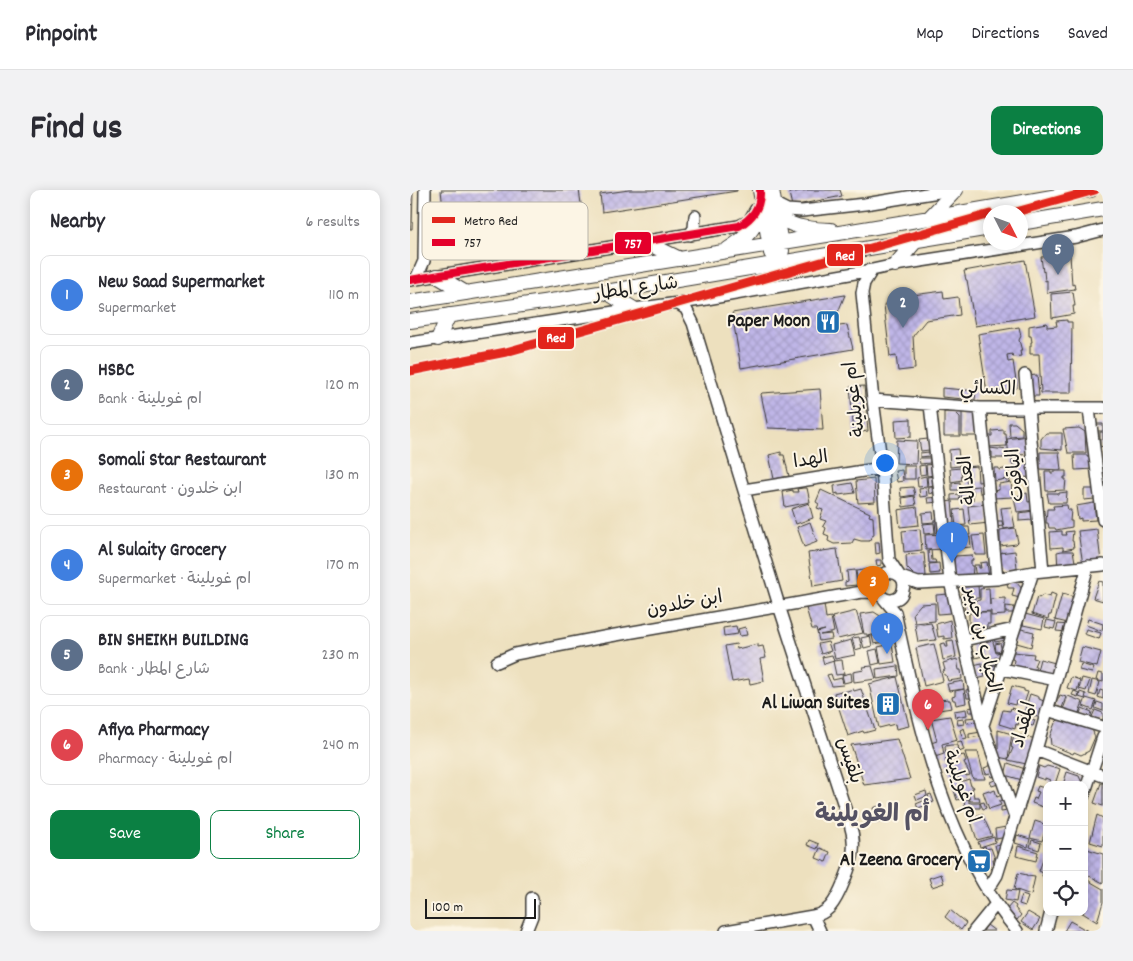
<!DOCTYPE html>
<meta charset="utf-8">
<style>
body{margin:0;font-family:Dekko,"Playpen Sans Arabic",sans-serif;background:#f2f2f3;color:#2b2b33}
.controls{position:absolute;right:15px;bottom:15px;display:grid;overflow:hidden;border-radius:10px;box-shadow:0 2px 12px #0003}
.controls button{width:45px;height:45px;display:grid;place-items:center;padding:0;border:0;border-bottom:1px solid #e1e1e2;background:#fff;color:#2b2b33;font:25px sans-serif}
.compass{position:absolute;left:573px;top:15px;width:45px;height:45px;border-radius:50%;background:#fff;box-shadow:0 2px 12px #0003;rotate:132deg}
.scale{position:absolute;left:15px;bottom:12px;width:111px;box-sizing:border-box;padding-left:5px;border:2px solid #1c1c1c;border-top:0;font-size:14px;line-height:18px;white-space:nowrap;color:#1c1c1c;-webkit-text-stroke:4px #fcf5e5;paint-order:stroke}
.you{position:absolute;left:474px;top:272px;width:18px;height:18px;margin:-12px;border:4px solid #fff;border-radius:50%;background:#1a73e8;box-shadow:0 0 0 8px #1a73e833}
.badge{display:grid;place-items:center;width:32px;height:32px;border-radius:50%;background:#0b8043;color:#fff;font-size:16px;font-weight:700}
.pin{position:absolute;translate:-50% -41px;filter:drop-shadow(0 1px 2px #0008)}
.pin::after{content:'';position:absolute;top:26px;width:18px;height:15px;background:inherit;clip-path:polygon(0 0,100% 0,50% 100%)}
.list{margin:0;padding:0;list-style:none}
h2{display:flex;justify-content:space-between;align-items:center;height:65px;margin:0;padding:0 20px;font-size:21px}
h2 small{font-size:16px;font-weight:400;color:#7c7c81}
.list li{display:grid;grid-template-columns:32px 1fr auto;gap:15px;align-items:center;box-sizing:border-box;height:80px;margin:0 10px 10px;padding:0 10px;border:1px solid #e1e1e2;border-radius:10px}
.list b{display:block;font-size:19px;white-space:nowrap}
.list p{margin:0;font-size:16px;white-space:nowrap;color:#7c7c81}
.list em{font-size:16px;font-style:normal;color:#7c7c81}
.actions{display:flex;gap:10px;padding:15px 20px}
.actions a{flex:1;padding:11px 0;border:1px solid #0b8043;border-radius:10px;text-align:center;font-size:18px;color:#0b8043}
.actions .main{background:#0b8043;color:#fff}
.icon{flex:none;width:28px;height:28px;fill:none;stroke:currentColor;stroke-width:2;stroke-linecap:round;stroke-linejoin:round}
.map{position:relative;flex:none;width:693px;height:741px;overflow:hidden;border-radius:10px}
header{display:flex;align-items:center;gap:30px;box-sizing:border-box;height:70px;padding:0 25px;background:#fff;border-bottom:1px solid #e1e1e2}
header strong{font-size:24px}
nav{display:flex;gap:28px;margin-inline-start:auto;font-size:18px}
.intro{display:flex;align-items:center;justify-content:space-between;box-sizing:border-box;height:120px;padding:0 30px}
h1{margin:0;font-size:35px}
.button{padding:12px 22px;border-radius:10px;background:#0b8043;color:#fff;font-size:18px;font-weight:700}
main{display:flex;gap:30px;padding:0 30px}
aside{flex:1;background:#fff;border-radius:10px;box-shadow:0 2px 12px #0003}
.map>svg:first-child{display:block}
</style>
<header>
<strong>Pinpoint</strong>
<nav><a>Map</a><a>Directions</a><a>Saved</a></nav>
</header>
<div class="intro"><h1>Find us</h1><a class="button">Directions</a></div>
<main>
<aside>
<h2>Nearby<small>6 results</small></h2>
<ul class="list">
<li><span class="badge" style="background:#3f7fe0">1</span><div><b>New Saad Supermarket</b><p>Supermarket</p></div><em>110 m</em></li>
<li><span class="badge" style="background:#5c6f8a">2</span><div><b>HSBC</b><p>Bank · ام غويلينة</p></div><em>120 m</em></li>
<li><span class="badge" style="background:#e8710a">3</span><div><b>Somali Star Restaurant</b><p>Restaurant · ابن خلدون</p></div><em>130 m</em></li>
<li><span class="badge" style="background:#3f7fe0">4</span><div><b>Al Sulaity Grocery</b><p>Supermarket · ام غويلينة</p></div><em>170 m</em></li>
<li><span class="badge" style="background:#5c6f8a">5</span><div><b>BIN SHEIKH BUILDING</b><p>Bank · شارع المطار</p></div><em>230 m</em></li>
<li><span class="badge" style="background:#e0444e">6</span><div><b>Afiya Pharmacy</b><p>Pharmacy · ام غويلينة</p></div><em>240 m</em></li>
</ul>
<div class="actions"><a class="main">Save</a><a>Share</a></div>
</aside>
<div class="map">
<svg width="693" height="741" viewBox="0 0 693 741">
<defs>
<pattern id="building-cross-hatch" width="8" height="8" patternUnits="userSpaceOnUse" patternTransform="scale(1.25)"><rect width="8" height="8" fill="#bfb6e7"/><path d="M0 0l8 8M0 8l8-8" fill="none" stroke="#a49cc6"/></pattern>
</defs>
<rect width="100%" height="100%" fill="#fcf5e5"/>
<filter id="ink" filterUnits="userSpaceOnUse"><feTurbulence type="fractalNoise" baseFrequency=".02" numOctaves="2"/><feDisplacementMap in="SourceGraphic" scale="10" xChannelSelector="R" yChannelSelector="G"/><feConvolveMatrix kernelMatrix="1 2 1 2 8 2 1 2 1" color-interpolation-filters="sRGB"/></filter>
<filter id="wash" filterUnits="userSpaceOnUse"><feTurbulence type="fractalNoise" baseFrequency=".0096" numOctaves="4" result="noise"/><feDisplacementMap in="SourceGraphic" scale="20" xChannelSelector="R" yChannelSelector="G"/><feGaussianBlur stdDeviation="1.12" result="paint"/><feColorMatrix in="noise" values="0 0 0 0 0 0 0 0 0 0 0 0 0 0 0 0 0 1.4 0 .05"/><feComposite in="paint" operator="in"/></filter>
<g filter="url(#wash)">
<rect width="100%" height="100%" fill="#ede0be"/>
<g id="blocks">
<!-- building -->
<path fill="url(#building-cross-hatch)" d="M0,0H3L2,39H0Z
M31,0H169L173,27L76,40L70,12L33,19Z
M219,0H327V1L192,22L190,4Z
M398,0H430L432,6L382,16L379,3Z
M660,65L662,95L664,94L665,99L637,103V90L635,91L634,81L633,82L631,67Z
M615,70L625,126L565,136L557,90H556L554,81Z
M533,101L534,109L548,107L550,125L516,130L503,146L505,179L488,181L486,166L480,167L474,115L480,106H495Z
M663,102L665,116H663L664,124L642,128L641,104Z
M435,105L426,127L413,129L414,138L437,135L443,159L331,178L322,123Z
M657,130V132H662L661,203H631L629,164H620V156H621V152H622L621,146H619V136L637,133V137L647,136L646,131Z
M609,137L611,146L609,150L612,161H610L611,166L603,167L602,164L597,165L598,172L603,171L607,198L603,199L604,202L597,203L596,200L577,203L568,144Z
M627,185L629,206H618L616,186Z
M454,196L458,241L444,243L440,197Z
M532,198L566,201L565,210L532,207Z
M410,199L413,240L358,238L351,204L352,203Z
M534,222H545L550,227V246H534Z
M552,222H564L570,228V246H552Z
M501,229V247L486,248L485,230Z
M599,233H605L612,239V246L600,247Z
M687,234H693V241H687Z
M669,238L675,242L676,263H658L653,239Z
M594,240V244H596L597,256L578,257V246H582V241Z
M690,242H693V256L690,257Z
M636,243H652V260L631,258V249Z
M618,246L620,264L599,266L597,249Z
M518,249L519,260L511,261L509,250Z
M487,250L507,251L506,274L486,273Z
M579,258L598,260V268H582V262H579Z
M548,259L550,276L540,277L539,260Z
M371,262V265H374L379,286L364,289L359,265Z
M519,262L520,266L510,267V263Z
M630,262H649L651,280L630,279Z
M664,265H677V267H683L684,279L665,280Z
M509,268H520V273L510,274Z
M621,268L622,287L603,288V280H605V274H602V269Z
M524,274L525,285L517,286L516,275Z
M515,275L516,284L510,285L509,276Z
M494,276H505V289H494Z
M567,276L568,292L576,291L577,302L570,303L569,296L557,297L555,277Z
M551,278L552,290L541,292L540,279Z
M584,278H589V280L599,278L598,286H600V290L596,291V289L585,291Z
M492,280L493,291L487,292L485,281Z
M635,281H641V283H643V281H656V287H654V289H656L655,300L636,301Z
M516,286L517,296L508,297L507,288Z
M525,286L526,295L518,296L517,287Z
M464,289L465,312L448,313L446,291Z
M550,292V300H542V293Z
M601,292L603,307L583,308V301L589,300V294Z
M442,293L445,303L428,305V303L425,304L424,296Z
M503,297L505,305L491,307L490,298Z
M518,297H522L523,303L519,304Z
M393,298H397L400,312L375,317L373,302L383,300V302H388L387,299Z
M516,298L517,306L510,307L509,299Z
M674,299H684L685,309L674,310Z
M411,300L460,323L459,326L463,327L464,345L462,346L459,351H451L444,349L442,353L424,354L418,351L419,346L414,344L416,338L413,336L416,331L410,329L413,320L407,318L409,314L406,312Z
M563,300V310L552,311L551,301Z
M657,302L656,313H639L637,303H647V304H649V303Z
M617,303L618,312L625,311L624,320L607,322L604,307Z
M549,304L550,310H541V305Z
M504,306L506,315L493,317L492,308Z
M529,307V312L518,313L517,308Z
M542,311L544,334H538L536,312Z
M399,313L403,328L386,334L381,319Z
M684,313L686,330L671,331V328L668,329L666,316Z
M577,314L579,333L560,335L558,316Z
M657,315L658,320H661L660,331H662V337L646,340L645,338H639L638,333H636L637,319H644L643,316Z
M507,317L509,335L490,337L488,320Z
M601,317L605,337L594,339L591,318Z
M554,319L556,335L546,336L544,320Z
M624,321L627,332H623V330L609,331V323Z
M523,322L524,332L513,333L512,323Z
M532,329L533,343H526L525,330Z
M586,331H592L593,336L586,337Z
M400,332L407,352L394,357L387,337Z
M524,333L525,343L514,344L513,334Z
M539,337H559L560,345L539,346Z
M605,338L608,352L606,354L590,356V340Z
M510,339L512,360L494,362L492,341Z
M687,339L691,372L673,375L668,341Z
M652,341V345H656L655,342L663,341L662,351H663L664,358L653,360V357L641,358L640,342Z
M532,344L533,359L516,360L515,345Z
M574,345L576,365H565L562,346Z
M560,347L561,357L541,359L540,348Z
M465,352H469L470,363L466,364Z
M427,359L432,391L403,396L398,363Z
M521,360L522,370H525L526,373H519L518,361Z
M605,361L607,377L605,381L596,382L591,378L589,363Z
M652,361H663L666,377L648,380L647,362Z
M514,363L516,386L506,387L497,378L496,365Z
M562,365L563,370H561V376H563L562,389L549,390L548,385H544L541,368H545V366Z
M466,370H471V375L467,376Z
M577,372L579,388L566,389L564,375H569V378H571L570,373Z
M529,373L530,383L520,384L519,374Z
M460,379L461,391L448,393L446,381Z
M445,380L447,395L435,396V392L438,391L437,381Z
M689,391L693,392V411L683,408Z
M606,392L613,400L610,408L602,406L604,398H598L597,393Z
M568,396L569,408H563L564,421L555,422L551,397Z
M579,398L580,415V409L595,408V425L581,426V421L567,422H580V434H577V437H573V439H561V436H559V423H565L564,411L570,410V399Z
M641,403L646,405L641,425H639L638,429L622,424L627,407L629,408L633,405L640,407Z
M539,404L541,423L528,424L526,405Z
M652,404L669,408L662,434L645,430Z
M525,413V431L505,433L503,423L511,414Z
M414,414L416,428L421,427L424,442L410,445L421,444L422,449L409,451L407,442L415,440L407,442L406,439H402L396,418Z
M596,416L604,417L603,423H596Z
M446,421L453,443L428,449L422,427Z
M464,422L475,429L477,442L457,446V444H454L450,424Z
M615,424L634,429L632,439L613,435Z
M678,429L693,434L692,441L676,435Z
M540,430L542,448L534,449V446L528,447L526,434Z
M637,430L646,432L644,439L635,437Z
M521,433L526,450L508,452L505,435Z
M648,434L658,435L657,442L646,441Z
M326,436L328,444L314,446L313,438Z
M335,437L337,445L330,446L328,439Z
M607,438L624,442L621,457L603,452Z
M676,439L691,443L689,449L674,444Z
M479,443L480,451L464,454L462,446Z
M595,445L596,450L585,452L584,447Z
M460,446L462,456L454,458L451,448Z
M449,447L452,458L445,460L442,448Z
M582,448L586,463L592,462L593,466L584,468L586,474L578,475L571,451Z
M441,450L445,465L425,469L422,455Z
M543,450L546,467L533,470L530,454L535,453L536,457H538L537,451Z
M418,452L421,461L411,464L408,454Z
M570,452L573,466L565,468L560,453Z
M590,453L592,461L586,462L585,454Z
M326,454L327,459L348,454V457L353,456L356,468L350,469L354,491L340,494L339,489L322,492L315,456Z
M482,454L485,472L471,474L468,457Z
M524,454L533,491L514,496L506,458Z
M672,457L691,462L687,477L668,472Z
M467,459L470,473L462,475L459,461Z
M603,462L624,464L623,468L627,469L624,476H626L624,482L605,480L606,476L603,475L604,470L602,469Z
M422,465L424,471L414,474L412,467Z
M547,469L549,480H551L552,489L538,491L536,485H534L533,481L535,480L533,473Z
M630,469L649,474L646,489L626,484Z
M432,470L434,484L426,485L423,471Z
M572,473L573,483L574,482L575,487L566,489L563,475Z
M671,474L684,478L682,483L669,480Z
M586,475L587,481L579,482L578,476Z
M462,476L466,489L444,492L443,482L454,480L453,477Z
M488,476L489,486L467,489L466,479Z
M441,483L442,491L434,493L432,485Z
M688,483L693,484V492L686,490Z
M421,484L423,490L432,488L433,495L422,496L417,485Z
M487,487L499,536L486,539L485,534L469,538L459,494Z
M661,487L670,490L667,501L657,498Z
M672,488L680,490L676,501L669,499Z
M682,490L690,492L686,506L679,504Z
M553,491L554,499L539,501L537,494Z
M602,496L614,499V501L618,502L614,514L606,511L605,515L597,513Z
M443,499L444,501L451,499L465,540L454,543L453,541L438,546L424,503L431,501V503Z
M554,499L556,513L546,515L545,510H543L542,507L545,506V501Z
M560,499L561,508H557L556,500Z
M690,500L693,501V509L688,507Z
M664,501L669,503L668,507L662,505Z
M670,502L676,504L675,509L669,507Z
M620,504L629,507V509L636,512L631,528L614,523Z
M650,505L656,507L652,518L645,516Z
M658,506L673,512L667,528L652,522Z
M676,508L686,511L683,520L673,516Z
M538,509V510H540L542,518L522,521L521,511Z
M687,512L693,514V521L685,518Z
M564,517V522H559L558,518Z
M601,518L610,521L609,524L611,525L608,535L606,534L605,539L589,534L593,520L600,521Z
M672,518L682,522L680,529L669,526Z
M556,519L557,525L545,527L544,521Z
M685,520L693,523V529L687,531L681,529Z
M540,526L547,550L532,554L534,564L525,567L521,553L527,551L521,529Z
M567,527V532L557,533L556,528Z
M613,527L625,530L623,536L612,533Z
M651,527L663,532L662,534L669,537V534L682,539L685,547L679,561L671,565L664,562L663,564L641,555L640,546L645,533Z
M553,529L554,534L548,535L547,530Z
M554,538L557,548L553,549L550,540Z
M588,540L602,544L598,569L588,567Z
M571,542V546L559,548V544Z
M604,545L609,547L610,545L618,548V547L626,549L621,575L598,570L603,558L601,557Z
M487,549L500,589L454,595L441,555Z
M551,551L554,560L549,562L547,552Z
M541,555H547L548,562L543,563V565L536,566L535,556Z
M555,562H568L575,589H563Z
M554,565L556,571L554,572L560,585L556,586V584L541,587L535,569Z
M598,573L615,579L612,590L595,585Z
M582,575L585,586L581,587L580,583L576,584L574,578Z
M629,576L634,578L637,576L644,578L645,577L650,579L645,594L639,592L640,590L635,588V590L626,587Z
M657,582L669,586L673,595H653Z
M549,588L550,592L559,589L561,596H563L564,598H562L564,607H569L570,611H560L558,603V607L547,610L541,590Z
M587,589L588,594L582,596L580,592Z
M691,593H693V616L684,613Z
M628,596L637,599V616L634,615L633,617L622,613L624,608L626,609L629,602L626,601Z
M579,600L580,602L585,600L587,607L592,605L594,610L589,611L591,615L579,619L573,602Z
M516,601L517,606L507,610L505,605Z
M521,604L524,612L520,613L518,605Z
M518,609L520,614L508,618L506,614Z
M554,609H559V613H570V618H555Z
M574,612L576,618L573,619L570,613Z
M469,616L473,625L478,623L479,628L468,632L463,618Z
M598,616V621L591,622V617Z
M572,624L582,646L567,650L560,628Z
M687,625L693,628V656L680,652Z
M625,631L637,635L632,651L620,648Z
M596,637L597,647L586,649L585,639Z
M607,645L620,649L618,657L605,653Z
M584,647L585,652L570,657L568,652Z
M399,650L409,654L407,659L397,655Z
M622,650L631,653L629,660L620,657Z
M597,653L593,662L587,663L585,655Z
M575,656L576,659L581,658L585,669H583L585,678L581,680L572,657Z
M608,656L628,662L626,671L606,666Z
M410,658L420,662L416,672L406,668Z
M677,659L693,664V693L674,683V668Z
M634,667H637V688L632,686L633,683L629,681Z
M608,683L617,685V686L625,687L621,705L604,699Z
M531,684L534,693L522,697L519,688Z
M674,688L693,699V712L687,732L671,722H674Z
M597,700L608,701L606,712L595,710Z
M612,705L618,707L615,716L609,714Z
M602,713L606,716L605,718L611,725L607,730L597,719Z
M540,720L556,733L551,740L535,727Z
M618,722L630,729L623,740L611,732Z
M660,731L678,741H654Z
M577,735L585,741H573Z"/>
</g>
</g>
<g filter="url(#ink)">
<use href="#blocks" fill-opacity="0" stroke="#3b3934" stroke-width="1"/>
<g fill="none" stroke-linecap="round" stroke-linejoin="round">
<defs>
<path id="minor" d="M365,14L377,20L392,21L455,14L541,0
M280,45L284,38L285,26
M462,80L454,93L452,103L463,210L472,278L479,370L489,385
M6,89L14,71L15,0
M0,90L329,36L339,31L346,19
M267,113L276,119L283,133L371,422L440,634C443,643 444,652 443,661C442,674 429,707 420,717C415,722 410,725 403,726L316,741
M0,153L224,119L291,110L462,80L485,75L666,47L693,40
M615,185L633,381
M463,210L570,218H693
M520,215L540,391L573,536L605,627
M570,218L587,389
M679,219L693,330
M334,300L472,278
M491,387L508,393L587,389L623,382L693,375
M474,409L485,422C509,533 532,652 607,741
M554,450L604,439
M87,472L105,464L194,447L452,402C457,402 464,402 468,404C473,407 475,411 482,410C488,409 492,406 493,400C500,377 458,375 469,404
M592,479L646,490
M637,520L693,537
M573,535L623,382
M626,560L693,586
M674,605L693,547
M577,701L587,685L626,560L678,376
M403,726L410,741
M116,741L122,726V708
M564,741L586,714
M636,741L641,722"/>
<path id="major" d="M350,0L361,63
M362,0L372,61
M365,14C367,19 369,24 373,28C380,38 409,40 421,40
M519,28L546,0
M610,33L693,19
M235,52L270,69
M318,59C336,48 349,37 351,14
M485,75L505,52
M27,86L56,103
M196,102L224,119
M0,112C227,75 454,41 681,0
M0,131L147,110L580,38
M28,149L39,125"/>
</defs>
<!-- minor casing -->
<use href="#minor" stroke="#3b3934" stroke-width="14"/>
<!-- major casing -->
<use href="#major" stroke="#3b3934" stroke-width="16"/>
<!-- minor -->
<use href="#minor" stroke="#fff" stroke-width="11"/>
<!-- major -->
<use href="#major" stroke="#fff" stroke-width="14"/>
<defs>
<path id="bus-1" d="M0,90L329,36C343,28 351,17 350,0"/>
</defs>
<!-- bus-1 casing -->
<use href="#bus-1" stroke="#fcf5e5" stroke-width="11"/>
<!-- bus-1 -->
<use href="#bus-1" stroke="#e4002b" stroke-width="8"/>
<defs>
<path id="metro-1" d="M606,22L685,0
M0,181L96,162L580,24"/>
</defs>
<!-- metro-1 casing -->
<use href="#metro-1" stroke="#fcf5e5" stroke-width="12"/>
<!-- metro-1 -->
<use href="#metro-1" stroke="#e2251c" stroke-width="9"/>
</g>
</g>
<!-- icons -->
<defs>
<symbol id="restaurant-square" viewBox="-11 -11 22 22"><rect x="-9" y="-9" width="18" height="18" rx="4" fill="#1f6fb2" stroke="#fcf5e5"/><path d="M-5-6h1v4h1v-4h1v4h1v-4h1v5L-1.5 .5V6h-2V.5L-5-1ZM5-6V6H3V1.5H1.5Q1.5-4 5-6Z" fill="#fff"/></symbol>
<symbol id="building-square" viewBox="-11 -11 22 22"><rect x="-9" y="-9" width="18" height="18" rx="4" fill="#1f6fb2" stroke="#fcf5e5"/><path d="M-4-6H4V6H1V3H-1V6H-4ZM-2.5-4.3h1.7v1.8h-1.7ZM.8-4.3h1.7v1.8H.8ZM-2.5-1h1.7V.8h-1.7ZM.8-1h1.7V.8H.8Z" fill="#fff"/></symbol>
<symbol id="supermarket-square" viewBox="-11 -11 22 22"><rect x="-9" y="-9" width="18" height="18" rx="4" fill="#1f6fb2" stroke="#fcf5e5"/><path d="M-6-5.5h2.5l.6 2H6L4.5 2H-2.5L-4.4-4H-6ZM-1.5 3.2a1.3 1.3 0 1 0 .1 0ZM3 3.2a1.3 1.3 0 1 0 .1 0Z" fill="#fff"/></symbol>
</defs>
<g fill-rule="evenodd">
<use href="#restaurant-square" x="404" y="118" width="28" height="28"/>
<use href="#building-square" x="464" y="500" width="28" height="28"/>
<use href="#supermarket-square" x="555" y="657" width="28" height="28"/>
</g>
<g text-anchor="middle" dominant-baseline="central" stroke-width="4" stroke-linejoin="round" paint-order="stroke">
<!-- street labels -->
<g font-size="19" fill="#1c1c1c" stroke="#fcf5e5">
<text transform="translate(226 100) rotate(-8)">شارع المطار</text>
<text transform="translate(578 200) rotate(2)">الكسائي</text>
<text transform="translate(446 209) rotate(-97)">ام غويلينة</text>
<text transform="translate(401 271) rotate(-9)">الهدا</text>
<text transform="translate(607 285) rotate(-95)">الياقوت</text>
<text transform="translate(559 290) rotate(-96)">العدالة</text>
<text transform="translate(275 415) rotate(-10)">ابن خلدون</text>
<text transform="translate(571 450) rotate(77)">الحباب بن جبير</text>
<text transform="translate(615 535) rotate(-74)">المقداد</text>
<text transform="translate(438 571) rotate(72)">بلقيس</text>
<text transform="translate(550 597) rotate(70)">ام غويلينة</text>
</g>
<!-- poi labels -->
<g font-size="19" font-weight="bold" fill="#1c1c1c" stroke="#fcf5e5" text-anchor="end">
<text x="400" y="132">Paper Moon</text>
<text x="460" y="514">Al Liwan Suites</text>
<text x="552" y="671">Al Zeena Grocery</text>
</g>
<!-- district labels -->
<g font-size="24" font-weight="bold" fill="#555263" stroke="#fcf5e5">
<text x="462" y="626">أم الغويلينة</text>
</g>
</g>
<!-- legend -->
<rect x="12" y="12" width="166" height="58" rx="8" fill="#fcf5e5" stroke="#b9b4a9" stroke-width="1"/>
<rect x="22" y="27" width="23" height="6" fill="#e2251c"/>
<rect x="22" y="49" width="23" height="7" fill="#e4002b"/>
<g font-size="14" fill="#1c1c1c">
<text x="54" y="35">Metro Red</text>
<text x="54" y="57">757</text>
</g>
<g stroke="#fcf5e5" stroke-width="2">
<rect x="204" y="41" width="38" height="24" rx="5" fill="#e4002b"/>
<rect x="416" y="53" width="38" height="24" rx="5" fill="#e2251c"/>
<rect x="127" y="136" width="38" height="24" rx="5" fill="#e2251c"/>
</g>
<g font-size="14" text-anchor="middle" font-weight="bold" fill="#fff">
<text x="223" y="58">757</text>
<text x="435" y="70">Red</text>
<text x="146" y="152">Red</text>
</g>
</svg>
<div class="controls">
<button>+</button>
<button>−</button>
<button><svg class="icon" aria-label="locate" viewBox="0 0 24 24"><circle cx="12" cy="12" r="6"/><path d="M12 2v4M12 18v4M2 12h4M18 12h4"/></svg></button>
</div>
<svg class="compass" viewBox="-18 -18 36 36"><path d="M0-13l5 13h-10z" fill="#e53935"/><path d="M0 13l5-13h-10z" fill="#7c7c81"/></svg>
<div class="scale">100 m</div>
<div class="you"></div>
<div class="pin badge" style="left:542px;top:373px;background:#3f7fe0">1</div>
<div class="pin badge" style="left:493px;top:138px;background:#5c6f8a">2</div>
<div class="pin badge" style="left:463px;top:417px;background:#e8710a">3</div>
<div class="pin badge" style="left:477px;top:464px;background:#3f7fe0">4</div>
<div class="pin badge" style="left:648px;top:85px;background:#5c6f8a">5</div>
<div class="pin badge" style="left:518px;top:540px;background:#e0444e">6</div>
</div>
</main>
